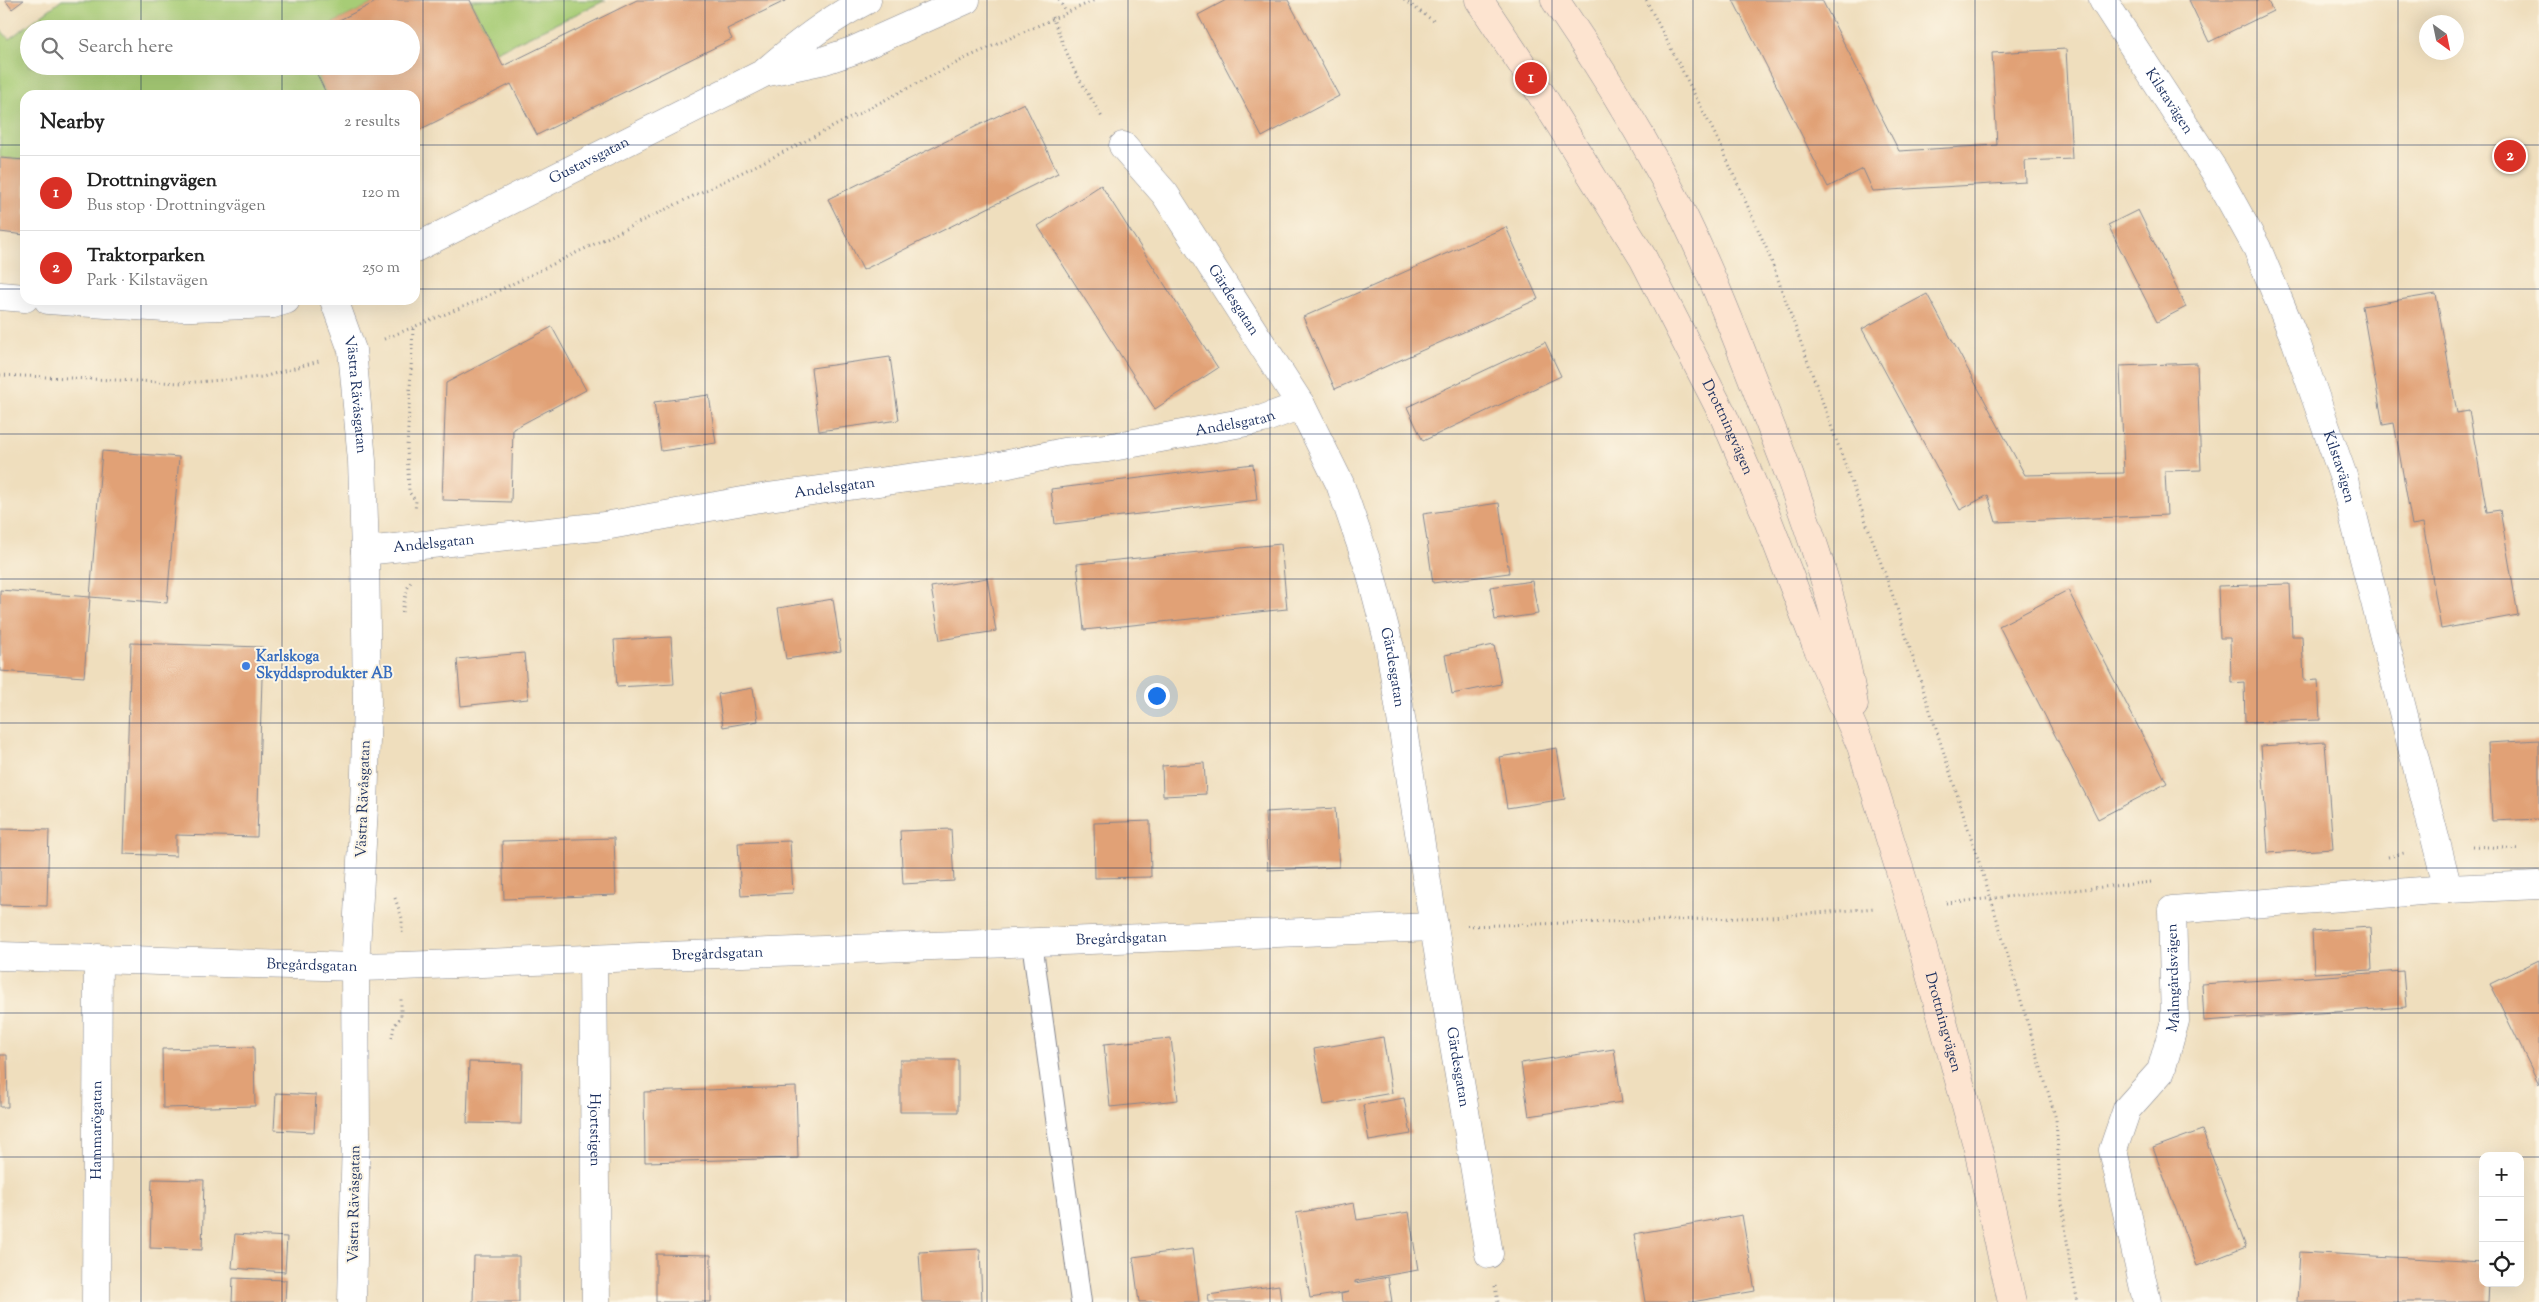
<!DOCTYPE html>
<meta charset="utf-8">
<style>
body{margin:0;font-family:"Sorts Mill Goudy",serif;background:#f2f2f2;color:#222}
.controls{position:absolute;right:15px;bottom:15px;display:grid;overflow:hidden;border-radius:10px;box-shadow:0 5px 20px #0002}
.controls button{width:45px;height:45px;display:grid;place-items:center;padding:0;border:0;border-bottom:1px solid #e0e0e0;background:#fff;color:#222;font:25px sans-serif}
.compass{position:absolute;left:2419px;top:15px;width:45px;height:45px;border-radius:50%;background:#fff;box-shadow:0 5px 20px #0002;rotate:147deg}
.you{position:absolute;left:1156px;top:695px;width:18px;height:18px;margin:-12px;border:4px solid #fff;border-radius:50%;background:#1a73e8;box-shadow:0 0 0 8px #1a73e833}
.badge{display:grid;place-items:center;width:32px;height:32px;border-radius:50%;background:#d93025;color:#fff;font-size:16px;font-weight:700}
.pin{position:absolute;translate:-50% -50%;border:2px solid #fff;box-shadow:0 1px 5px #0006}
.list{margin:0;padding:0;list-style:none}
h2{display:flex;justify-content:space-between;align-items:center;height:65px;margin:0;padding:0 20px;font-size:21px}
h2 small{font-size:16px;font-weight:400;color:#767676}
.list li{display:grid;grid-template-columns:32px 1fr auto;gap:15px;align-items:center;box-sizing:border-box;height:75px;padding:0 20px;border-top:1px solid #e0e0e0}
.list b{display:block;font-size:19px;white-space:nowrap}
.list p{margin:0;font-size:16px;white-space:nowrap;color:#767676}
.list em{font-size:16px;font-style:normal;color:#767676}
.icon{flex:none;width:28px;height:28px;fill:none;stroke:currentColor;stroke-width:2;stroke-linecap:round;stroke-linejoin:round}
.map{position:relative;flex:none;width:2539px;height:1302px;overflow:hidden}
.search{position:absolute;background:#fff;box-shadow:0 5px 20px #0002;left:20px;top:20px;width:400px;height:55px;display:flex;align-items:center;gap:12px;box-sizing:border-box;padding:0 18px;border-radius:28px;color:#767676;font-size:19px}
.panel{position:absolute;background:#fff;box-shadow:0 5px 20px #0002;left:20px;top:90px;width:400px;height:215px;border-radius:15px}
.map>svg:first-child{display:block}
</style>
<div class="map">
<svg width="2539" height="1302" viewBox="0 0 2539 1302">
<rect width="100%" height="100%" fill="#fcf5e5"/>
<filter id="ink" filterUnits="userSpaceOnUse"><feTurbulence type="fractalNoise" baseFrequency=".02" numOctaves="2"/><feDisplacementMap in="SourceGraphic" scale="10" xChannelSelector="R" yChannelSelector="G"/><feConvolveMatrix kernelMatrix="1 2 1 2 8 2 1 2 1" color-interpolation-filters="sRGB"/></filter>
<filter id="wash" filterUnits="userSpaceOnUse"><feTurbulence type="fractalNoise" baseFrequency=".0096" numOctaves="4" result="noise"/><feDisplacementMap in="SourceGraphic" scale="20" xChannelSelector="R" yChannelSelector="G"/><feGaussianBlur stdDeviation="1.12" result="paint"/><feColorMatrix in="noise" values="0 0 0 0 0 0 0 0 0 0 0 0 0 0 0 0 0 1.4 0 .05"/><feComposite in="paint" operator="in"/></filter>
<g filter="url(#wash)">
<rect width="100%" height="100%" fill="#efdebd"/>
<!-- green -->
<path fill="#a7cc76" stroke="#617e6a" d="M62,0H380L321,29H29V66H313L327,95H25V160L0,158V29L9,39Z
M470,0H606L496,52Z"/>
<g id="blocks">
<!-- building -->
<path fill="#e1a176" d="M5,0H24L12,9Z
M380,0H470L503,66L637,0H787L727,29L732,39L537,135L511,84L415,132V95H327L313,66H411V29H321Z
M1226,0H1288L1339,96L1262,137L1198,15Z
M1733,0H1822L1899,151L1997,145L1992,53L2066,49L2072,159L2025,161L2026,182L1873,191L1863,169L1828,187Z
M2189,0H2267L2273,11L2209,42Z
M1024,103L1058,173L863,270L828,199Z
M0,158L25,160V235L0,232Z
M1101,185L1218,368L1155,409L1038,226Z
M2138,210L2186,307L2157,322L2108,225Z
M1506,227L1538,299L1335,389L1303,317Z
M1927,294L2025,475L2124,473L2120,366L2197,363L2201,470L2165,471L2167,515L1996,522L1988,495L1960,510L1862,329Z
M2436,294L2457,413L2469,411L2487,512L2500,510L2518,615L2441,629L2423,523L2412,525L2394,423L2383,425L2362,306Z
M552,327L586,390L513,429L511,502L442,500L446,383Z
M1545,342L1561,376L1423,441L1407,407Z
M890,357L899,420L819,431L811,368Z
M709,395L716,443L661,451L654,402Z
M102,451L179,457L167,603L90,597Z
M1253,464L1257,500L1055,524L1051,489Z
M1499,503L1509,573L1433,583L1423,514Z
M1281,544L1287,609L1084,630L1077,564Z
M987,578L996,631L940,640L931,587Z
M1532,581L1538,614L1495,620L1490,587Z
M2290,584L2292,636H2302L2304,681L2318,680L2320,720L2245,722L2244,682L2231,683L2230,638H2220L2218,586Z
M0,590L90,597L84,677L0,671Z
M2068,590L2167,783L2098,819L1999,626Z
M833,599L841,651L786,659L778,608Z
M671,637L674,684L617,687L614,640Z
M131,643L263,647L257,837L176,835V856L124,854Z
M1494,645L1501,684L1452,694L1445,655Z
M524,653L528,699L461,706L457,659Z
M753,688L758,721L723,727L718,694Z
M2539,740V819L2492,821L2488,743Z
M2325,742L2333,849L2268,853L2261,746Z
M1557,748L1565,799L1507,808L1499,757Z
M1204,763L1206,794L1163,796L1162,766Z
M1335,808L1339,867L1268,870L1265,812Z
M1150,821L1151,877L1095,878L1094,823Z
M0,829L49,830L47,906L0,905Z
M951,829L954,881L903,884L900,831Z
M614,838L616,895L504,899L502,841Z
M790,841L793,893L741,896L738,843Z
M2370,927L2372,970L2314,973L2312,931Z
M2539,960V1084L2490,984Z
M2403,971L2406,1007L2204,1021L2202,984Z
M1383,1037L1392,1093L1324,1105L1314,1049Z
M1171,1038L1178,1100L1110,1107L1104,1044Z
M254,1047L255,1106L163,1108L162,1049Z
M1614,1049L1622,1102L1529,1116L1521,1063Z
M0,1055H7L8,1107H0Z
M900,1060H958V1112H900Z
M469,1062L522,1063L521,1124L467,1123Z
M796,1087L798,1158L645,1162L644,1092Z
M276,1093L316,1095L314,1132L274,1130Z
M1404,1098L1411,1134L1369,1141L1363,1105Z
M2202,1130L2246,1247L2197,1266L2153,1148Z
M152,1179L204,1180L202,1250L150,1248Z
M1354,1203L1357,1220L1409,1212L1418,1270L1355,1281V1283L1388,1277L1392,1302H1342L1341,1294L1349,1292L1310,1298L1296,1213Z
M1742,1215L1755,1291L1692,1302H1645L1634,1234Z
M235,1234L287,1237L285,1272L232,1268Z
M980,1249L982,1302H922L919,1252Z
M1192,1249L1199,1302H1139L1133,1257Z
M2300,1252L2483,1262V1283H2489L2488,1302H2297Z
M656,1254L711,1255V1302H656Z
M474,1256H519V1302H473Z
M233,1278L286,1280L285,1302H232Z
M1279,1285L1281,1302H1209L1208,1295Z"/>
</g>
</g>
<g filter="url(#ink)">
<use href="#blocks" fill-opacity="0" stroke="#85868e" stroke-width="1"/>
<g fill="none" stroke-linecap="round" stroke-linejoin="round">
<defs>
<path id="service" d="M1032,942L1081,1302"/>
<g id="minor">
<path id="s1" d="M2103,0L2215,172L2257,248L2296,342L2343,476L2448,889"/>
<path id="s2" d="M1123,146L1165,194L1301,405L1340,484L1370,571L1390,648L1434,927L1489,1254"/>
<path id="s3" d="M334,300L352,350L362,461L365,551L367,703L364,808L355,967L356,1135L352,1302"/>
<path id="s4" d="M365,551L605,526L754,499L1004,465L1064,452L1107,448L1263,419L1301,405"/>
<path id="s5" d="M0,956L355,967L402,966L1434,927"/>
<path id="s6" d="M593,959L596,1302"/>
<path id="s7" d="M96,1302L98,958"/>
<path id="s8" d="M2147,1302L2113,1150L2127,1109L2161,1071L2175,1021L2172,910L2448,889L2539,885"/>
</g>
<g id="tertiary">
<path d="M768,72L825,60L852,51L966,0"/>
<path id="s9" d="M415,248L764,73C796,45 829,19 867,0"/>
<path d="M0,296L25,298"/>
<path d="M48,300L165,308L273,304L286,300"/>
</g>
<g id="secondary">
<path id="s10" d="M1479,0L1531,78L1643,258L1724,417L1764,510L1815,642L1861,746L1911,906L1978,1149L2012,1302"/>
<path d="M1555,0C1594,57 1631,117 1664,178C1704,252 1734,331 1764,409C1802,505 1837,603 1854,705"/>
</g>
</defs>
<!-- service casing -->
<use href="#service" stroke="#85868e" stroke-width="22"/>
<!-- minor casing -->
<use href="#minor" stroke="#85868e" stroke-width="29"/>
<!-- tertiary casing -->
<use href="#tertiary" stroke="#85868e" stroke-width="29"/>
<!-- secondary casing -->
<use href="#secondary" stroke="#85868e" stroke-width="29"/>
<!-- path -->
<path stroke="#85868e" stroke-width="3" stroke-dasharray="1 4" stroke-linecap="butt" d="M1059,0L1066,12
M1404,0L1435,22
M1646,0L1720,144L1768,252L1894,599L1991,899L2056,1119L2060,1186L2070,1265L2078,1302
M1052,17L1074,70L1103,119
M413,329L407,448L409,492L416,501L415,511
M384,339L475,302L794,147L966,58L1095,0
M0,375L183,383L263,377L319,361
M402,612L407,589L412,580
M2472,846L2521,849
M2388,857L2404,853
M395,898L402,918V933
M1946,903L2152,882
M1467,926L1771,917L1875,908
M392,1038L394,1026L401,1017V999
M1495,1286L1498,1302"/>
<!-- service -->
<use href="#service" stroke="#fff" stroke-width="20"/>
<!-- minor -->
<use href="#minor" stroke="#fff" stroke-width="28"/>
<!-- tertiary -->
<use href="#tertiary" stroke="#fff" stroke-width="28"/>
<!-- secondary -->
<use href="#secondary" stroke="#fde4d0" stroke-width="28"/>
</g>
</g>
<!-- grid -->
<path fill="none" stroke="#1b2f5e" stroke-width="1" stroke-opacity="0.55" d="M141,0V29M282,0V29M423,0V1302M564,0V1302M705,0V1302M846,0V1302M987,0V1302M1128,0V1302M1270,0V1302M1411,0V1302M1552,0V1302M1693,0V1302M1834,0V1302M1975,0V1302M2116,0V1302M2257,0V1302M2398,0V1302M141,66V95M282,66V95M0,145H25M415,145H2539M0,289H25M415,289H2539M141,300V1302M282,300V1302M0,434H2539M0,579H2539M0,723H2539M0,868H2539M0,1013H2539M0,1157H2483M2520,1157H2539"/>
<!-- markers -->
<circle fill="#3f7fe0" stroke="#fcf5e5" stroke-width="2" cx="246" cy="666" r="5"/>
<g text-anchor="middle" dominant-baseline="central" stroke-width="4" stroke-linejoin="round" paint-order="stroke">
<!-- street labels -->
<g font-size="15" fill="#1b2f5e" stroke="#fcf5e5">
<text stroke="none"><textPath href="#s1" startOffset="121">Kilstavägen</textPath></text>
<text stroke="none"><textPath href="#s9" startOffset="195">Gustavsgatan</textPath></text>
<text stroke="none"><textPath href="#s2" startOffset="190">Gärdesgatan</textPath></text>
<text stroke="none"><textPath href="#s3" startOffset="98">Västra Rävåsgatan</textPath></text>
<text stroke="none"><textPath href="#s4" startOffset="880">Andelsgatan</textPath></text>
<text stroke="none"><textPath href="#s10" startOffset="495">Drottningvägen</textPath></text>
<text stroke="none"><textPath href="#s1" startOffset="526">Kilstavägen</textPath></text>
<text stroke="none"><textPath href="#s4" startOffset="474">Andelsgatan</textPath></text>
<text stroke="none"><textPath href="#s4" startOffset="69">Andelsgatan</textPath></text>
<text stroke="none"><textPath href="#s2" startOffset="594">Gärdesgatan</textPath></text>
<text transform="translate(364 799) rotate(-88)">Västra Rävåsgatan</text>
<text stroke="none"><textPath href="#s5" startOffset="1122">Bregårdsgatan</textPath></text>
<text stroke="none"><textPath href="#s5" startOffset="718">Bregårdsgatan</textPath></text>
<text stroke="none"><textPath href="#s5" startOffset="312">Bregårdsgatan</textPath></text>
<text stroke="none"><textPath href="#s8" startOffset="345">Malmgårdsvägen</textPath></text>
<text stroke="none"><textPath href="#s10" startOffset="1129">Drottningvägen</textPath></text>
<text stroke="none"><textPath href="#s2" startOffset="999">Gärdesgatan</textPath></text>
<text stroke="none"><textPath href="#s7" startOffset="172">Hammarögatan</textPath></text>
<text stroke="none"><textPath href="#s6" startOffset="171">Hjortstigen</textPath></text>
<text transform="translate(355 1204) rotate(-89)">Västra Rävåsgatan</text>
</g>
<!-- shop labels -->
<g font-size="15" font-weight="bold" fill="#366cbe" stroke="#fcf5e5" text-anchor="start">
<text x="256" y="657">Karlskoga<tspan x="256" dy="17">Skyddsprodukter AB</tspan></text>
</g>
</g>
</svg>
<div class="controls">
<button>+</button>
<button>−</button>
<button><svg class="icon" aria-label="locate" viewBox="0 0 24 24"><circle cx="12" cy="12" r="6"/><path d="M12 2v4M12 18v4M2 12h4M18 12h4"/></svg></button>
</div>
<svg class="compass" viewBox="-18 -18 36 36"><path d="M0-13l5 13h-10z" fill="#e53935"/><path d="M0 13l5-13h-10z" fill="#767676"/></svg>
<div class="you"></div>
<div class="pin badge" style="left:1531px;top:78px">1</div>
<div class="pin badge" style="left:2510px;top:156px">2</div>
<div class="search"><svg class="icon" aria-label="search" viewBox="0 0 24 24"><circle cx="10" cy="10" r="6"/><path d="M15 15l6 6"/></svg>Search here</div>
<section class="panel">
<h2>Nearby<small>2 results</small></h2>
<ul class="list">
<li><span class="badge">1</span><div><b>Drottningvägen</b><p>Bus stop · Drottningvägen</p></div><em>120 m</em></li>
<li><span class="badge">2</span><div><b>Traktorparken</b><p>Park · Kilstavägen</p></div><em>250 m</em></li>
</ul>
</section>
</div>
